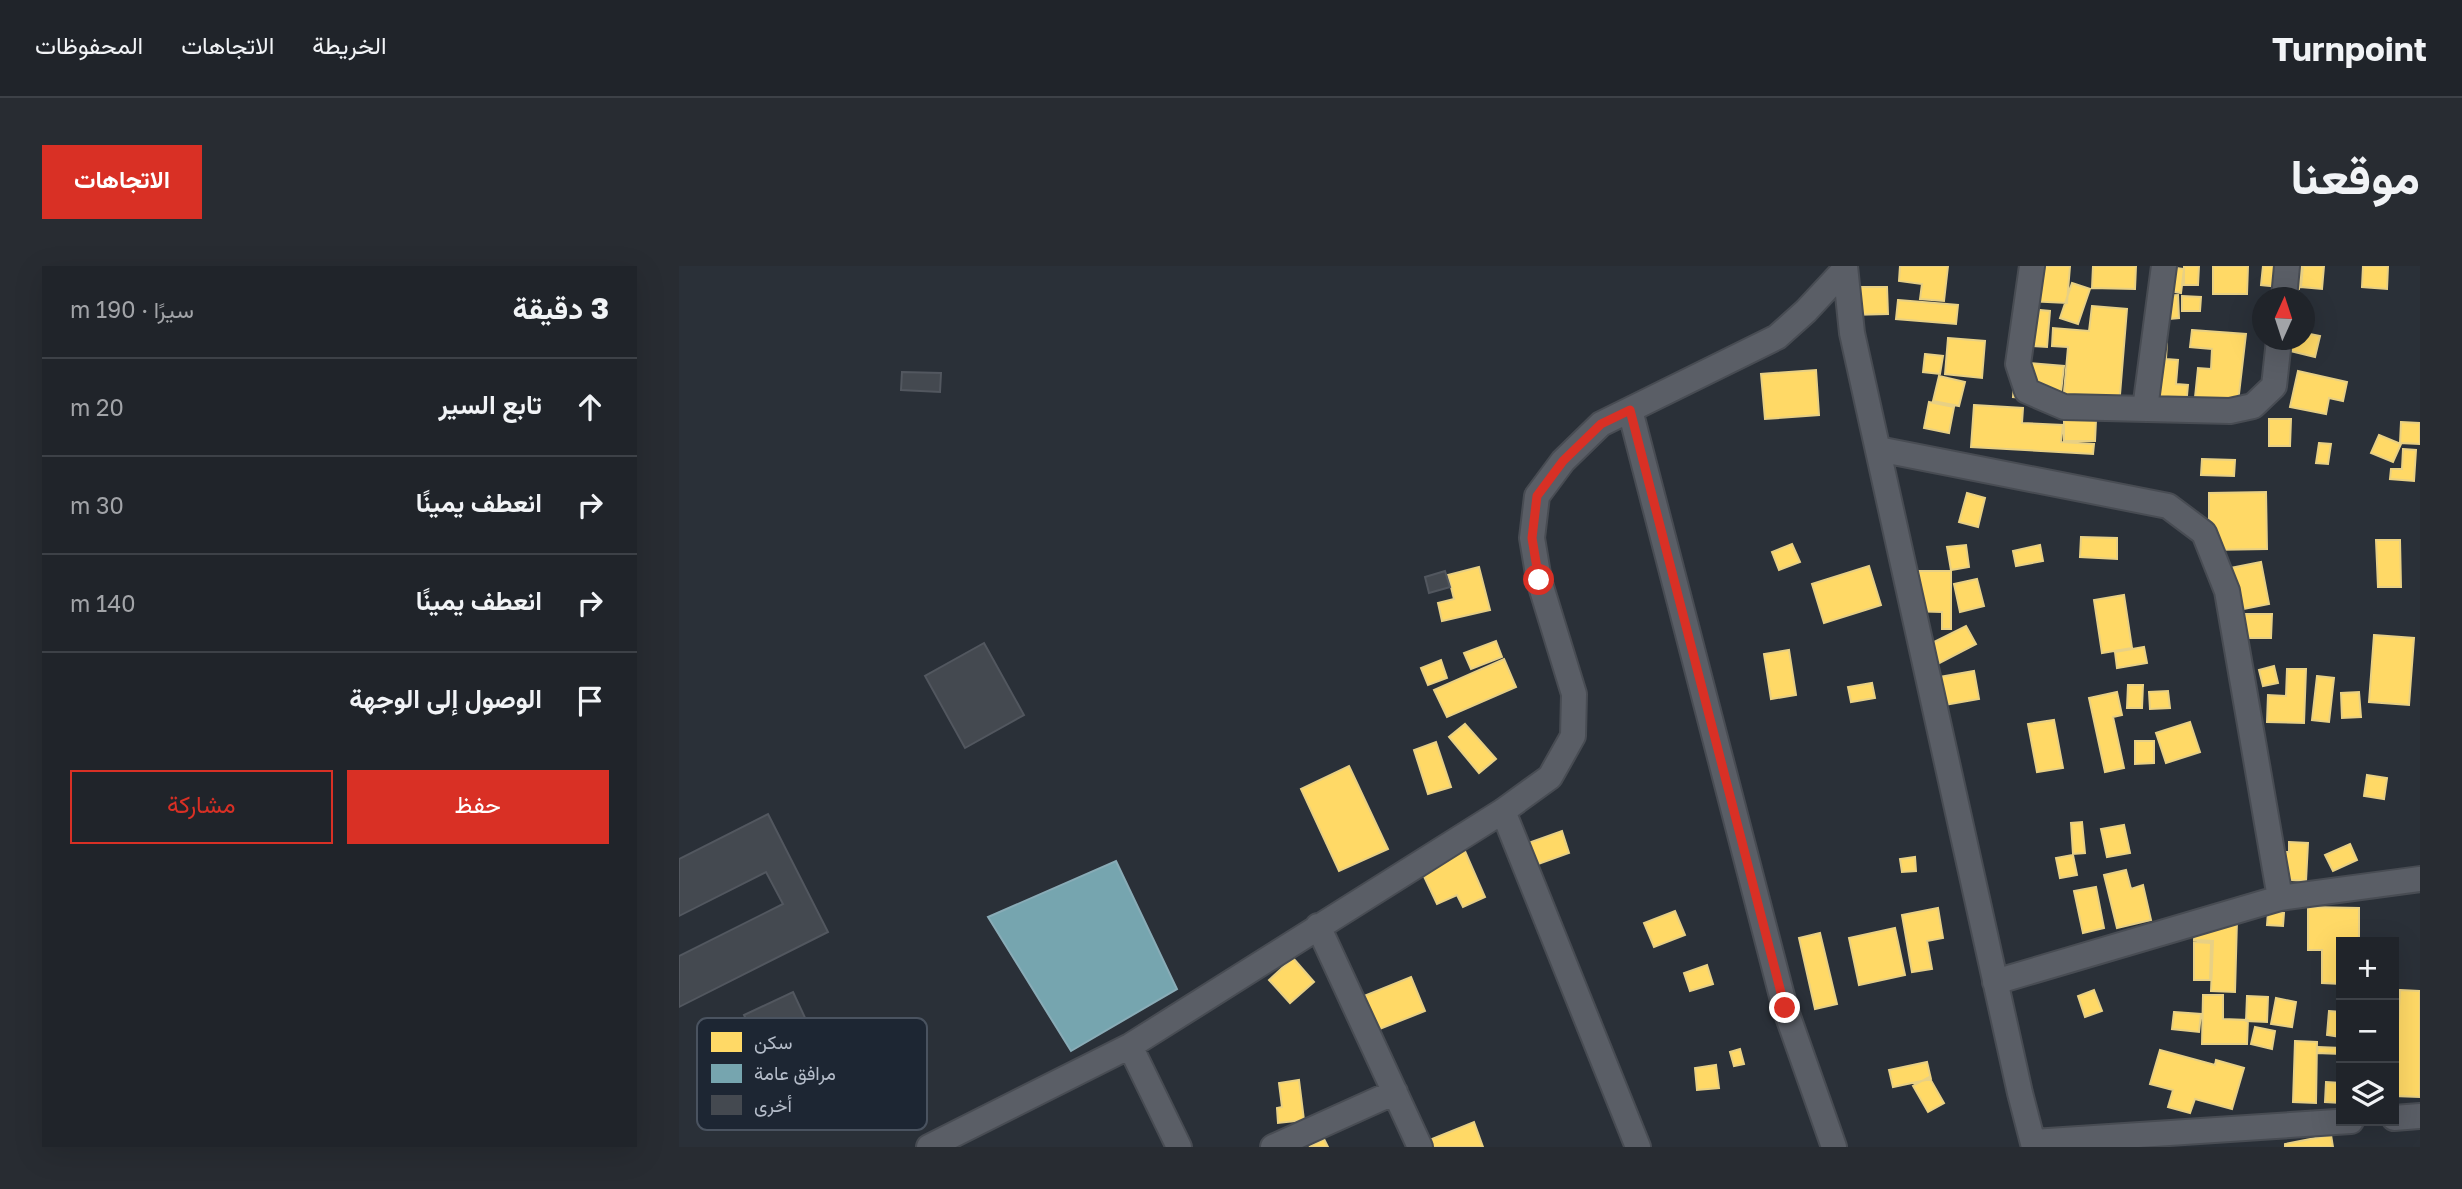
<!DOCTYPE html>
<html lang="ar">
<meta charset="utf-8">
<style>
body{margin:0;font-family:"Golos Text",Vazirmatn,sans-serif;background:#282c32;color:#f1f3f6;direction:rtl}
.controls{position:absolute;right:21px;bottom:21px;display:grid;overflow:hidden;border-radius:0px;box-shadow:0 7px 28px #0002}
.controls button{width:63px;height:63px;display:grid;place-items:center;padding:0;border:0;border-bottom:2px solid #3d4147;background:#20242a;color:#f1f3f6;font:35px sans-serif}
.compass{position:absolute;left:1573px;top:21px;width:63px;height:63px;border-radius:50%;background:#20242a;box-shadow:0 7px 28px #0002;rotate:3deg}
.stop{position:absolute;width:21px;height:21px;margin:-16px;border:5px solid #d93025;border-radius:50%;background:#fff}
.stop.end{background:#d93025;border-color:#fff;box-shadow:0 2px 7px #0008}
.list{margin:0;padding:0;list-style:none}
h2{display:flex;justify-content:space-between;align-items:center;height:91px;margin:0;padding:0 28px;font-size:30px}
h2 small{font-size:23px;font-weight:400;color:#a2a4a8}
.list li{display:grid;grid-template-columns:46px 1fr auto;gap:21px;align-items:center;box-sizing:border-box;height:98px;padding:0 28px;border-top:2px solid #3d4147}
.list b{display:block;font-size:26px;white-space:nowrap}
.list em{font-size:23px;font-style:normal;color:#a2a4a8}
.actions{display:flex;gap:14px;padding:21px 28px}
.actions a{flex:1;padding:16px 0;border:2px solid #d93025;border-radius:0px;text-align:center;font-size:24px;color:#d93025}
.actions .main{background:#d93025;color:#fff}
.icon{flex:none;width:38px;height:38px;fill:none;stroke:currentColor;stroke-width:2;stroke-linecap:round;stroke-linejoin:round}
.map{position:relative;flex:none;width:1741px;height:881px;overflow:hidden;direction:ltr;border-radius:0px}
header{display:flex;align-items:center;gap:42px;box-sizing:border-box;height:98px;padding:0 35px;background:#20242a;border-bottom:2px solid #3d4147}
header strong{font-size:33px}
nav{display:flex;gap:38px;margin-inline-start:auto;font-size:24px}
.intro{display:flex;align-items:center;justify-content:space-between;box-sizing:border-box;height:168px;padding:0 42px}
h1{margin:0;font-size:49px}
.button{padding:18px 32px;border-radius:0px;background:#d93025;color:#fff;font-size:24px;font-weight:700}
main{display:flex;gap:42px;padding:0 42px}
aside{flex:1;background:#20242a;border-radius:0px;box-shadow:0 7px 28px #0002}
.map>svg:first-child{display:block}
</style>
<header>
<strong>Turnpoint</strong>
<nav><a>الخريطة</a><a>الاتجاهات</a><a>المحفوظات</a></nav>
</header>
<div class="intro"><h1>موقعنا</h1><a class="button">الاتجاهات</a></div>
<main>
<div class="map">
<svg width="1741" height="881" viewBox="0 0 1741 881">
<rect width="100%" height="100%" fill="#2a3038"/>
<!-- homes -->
<path fill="#ffd966" stroke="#e8d084" stroke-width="2" d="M1221,0H1269L1265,35L1241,33L1243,18L1220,15Z
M1351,0H1391L1388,37L1348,35Z
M1414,0H1457L1456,23L1413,22Z
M1484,0L1505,3L1502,27L1478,23Z
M1505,0H1520L1519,19H1505Z
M1534,0H1569L1568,28H1534Z
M1584,0H1622L1620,23L1582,19Z
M1624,0H1645L1643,23L1622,21Z
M1684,0H1709L1708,23L1683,21Z
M1393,17L1411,23L1399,58L1381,52Z
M1179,21H1208L1209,48L1171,49Z
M1499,29L1500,52L1479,54L1477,30Z
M1503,30L1522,31L1521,45H1503Z
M1219,34L1279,39L1277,58L1217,53Z
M1413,40L1448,43L1440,141L1384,137L1389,81L1373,80L1374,62L1410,65Z
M1342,42L1371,45L1368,81L1339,79Z
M1513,64L1567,68L1558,145L1515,141L1519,102L1532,103L1533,83L1511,81Z
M1626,67L1641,70L1636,91L1599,82L1601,74H1626Z
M1269,72L1306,75L1303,112L1266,108Z
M1465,74L1488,75L1487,93L1499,94L1497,118L1509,119L1507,140L1460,136Z
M1246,88L1264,90L1261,108L1244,106Z
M1337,96L1385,100L1381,135L1334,131Z
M1137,104L1140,149L1086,153L1082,108Z
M1619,105L1668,116L1664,135L1650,132L1647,148L1611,141Z
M1260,110L1286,116L1280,140L1254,135Z
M1250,136L1275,141L1270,167L1245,162Z
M1295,139L1344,142L1343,157L1384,159L1382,176L1415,178L1414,188L1292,181Z
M1590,153H1612L1611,180H1590Z
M1385,154H1417L1416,175H1385Z
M1722,156L1741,157V178L1721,177Z
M1700,169L1722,178L1714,196L1692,187Z
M1640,177L1652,178L1649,198L1637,197Z
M1724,183L1737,184L1735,215L1711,213L1712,203H1723Z
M1523,193L1556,194L1555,210L1522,209Z
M1587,226L1588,283L1530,284V227Z
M1288,227L1306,232L1299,261L1280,256Z
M1402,271L1438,272V293L1401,291Z
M1697,274H1721L1722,321H1699Z
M1113,278L1121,296L1100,304L1093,286Z
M1287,279L1290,301L1272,304L1268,281Z
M1361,279L1364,295L1337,300L1334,285Z
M1582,296L1590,338L1544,347L1536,305Z
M1190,300L1202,339L1145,357L1133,318Z
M800,301L811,344L763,355L759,337L775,333L769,309Z
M1230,305H1272V363H1263V346L1229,345Z
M1298,313L1305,340L1281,346L1275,318Z
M1445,329L1453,382L1423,387L1415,334Z
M1557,348H1593L1592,372H1557Z
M1287,360L1297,378L1251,402L1241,383Z
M1695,369L1735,372L1730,439L1690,436Z
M817,375L823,391L792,403L785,387Z
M1465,381L1468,397L1438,402L1436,386Z
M1110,384L1117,429L1092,433L1085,388Z
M825,393L837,421L768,451L755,424Z
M762,394L768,412L749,419L742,402Z
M1595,400L1599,417L1584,420L1580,404Z
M1608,403H1627L1625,457L1588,456L1589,429L1607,430Z
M1295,405L1300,433L1248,442L1243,414Z
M1638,410L1655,412L1650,456L1633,454Z
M1193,417L1196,432L1172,436L1169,421Z
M1449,419H1464L1463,442H1448Z
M1489,425L1491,442L1471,443L1470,426Z
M1438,426L1443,449L1434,451L1445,502L1426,506L1410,432Z
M1680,426L1682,451L1663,452L1662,427Z
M1375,454L1384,502L1358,506L1349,458Z
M1511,456L1521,486L1487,497L1477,467Z
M786,458L817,493L800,507L770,471Z
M1456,475H1475V497L1456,498Z
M757,476L772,521L749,528L735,484Z
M670,500L709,583L660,605L622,523Z
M1688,509L1708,512L1705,533L1685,530Z
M1403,556L1406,587L1394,588L1392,557Z
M1445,559L1451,587L1428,591L1422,563Z
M883,565L890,587L851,601L844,579Z
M1610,576L1629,577L1627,615L1594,613L1596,586H1610Z
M1671,578L1678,594L1654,605L1646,589Z
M785,583L806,631L784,641L778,629L758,638L741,602Z
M1394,589L1398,609L1381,612L1377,592Z
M1236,591L1237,605L1223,606L1221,593Z
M1447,604L1452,623L1464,619L1472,654L1438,662L1425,609Z
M1417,621L1425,662L1404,667L1395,625Z
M1629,641L1680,642V676H1662V718L1643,717V684H1629Z
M1259,642L1264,672L1248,675L1253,703L1233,706L1223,649Z
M996,645L1006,669L975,681L965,657Z
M1589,646L1605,647L1604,660L1588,659Z
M1516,653L1558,654L1556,726L1532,725L1534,675L1515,674Z
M1216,662L1226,709L1180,719L1170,672Z
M1141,667L1158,738L1136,743L1120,672Z
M1515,676L1532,677L1531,714H1515Z
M614,692L635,716L611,737L590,714Z
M1028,699L1034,718L1011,725L1005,707Z
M732,711L746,745L688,768L675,734Z
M1415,724L1423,745L1406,751L1399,730Z
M1721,724L1741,725V831L1715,830V776L1718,777Z
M1524,729H1544V753L1569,754L1568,778H1523Z
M1568,730L1589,731L1588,756L1567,755Z
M1597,732L1617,736L1613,761L1592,758Z
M1650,745L1662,746V771L1648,769Z
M1495,746L1522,748L1520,766L1493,763Z
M1576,761L1596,765L1593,783L1572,778Z
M1616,775L1638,776L1637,837L1614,836Z
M1639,781L1662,782V788L1638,787Z
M1061,783L1065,798L1055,800L1051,786Z
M1481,784L1536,799L1537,794L1565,802L1553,843L1516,833L1511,847L1489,841L1494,824L1471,818Z
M1248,796L1252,813L1214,821L1210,804Z
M1037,799L1040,822L1018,824L1016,802Z
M1250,811L1265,837L1249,846L1234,820Z
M620,814L625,854L599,857L598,842L603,841L600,817Z
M1647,816L1662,817V837L1646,836Z
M795,856L804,881H745L743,877Z
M1652,869L1654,881H1606V878Z
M645,873L649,881H630Z"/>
<!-- public -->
<path fill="#76a5af" stroke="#89acb7" stroke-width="2" d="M437,595L498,723L392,785L309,651Z"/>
<!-- building -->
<path fill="#444950" stroke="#52575f" stroke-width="2" d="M223,106L262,107L261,126L222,124Z
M766,305L771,321L750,327L746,311Z
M305,377L345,449L286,482L246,410Z
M89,548L149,666L0,741V690L104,638L87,606L0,650V593Z
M114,726L150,803L101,825L65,749Z"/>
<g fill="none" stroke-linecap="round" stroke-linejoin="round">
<defs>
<path id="minor" d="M1166,0L1173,67L1341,827L1355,881
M1353,0L1339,98L1348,125L1385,141L1551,145L1574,140L1595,120L1600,74
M1605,32L1608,0
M1466,143L1485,0
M951,144L1106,742L1155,881
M1199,183L1489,240L1525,267L1548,325L1601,632
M824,545L959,881
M639,660L741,881
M1316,716L1601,632L1741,613
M451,780L500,881
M1715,852L1741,850
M1354,876L1672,855
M250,881L451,780L824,545L871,511L894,470L895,428L860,314L853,272L858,230L884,195L922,158L1098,71L1127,45L1166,3
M594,881L716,826"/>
</defs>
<!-- minor casing -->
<use href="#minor" stroke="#484c53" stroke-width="28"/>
<!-- minor -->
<use href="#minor" stroke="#5a5e66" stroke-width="24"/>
</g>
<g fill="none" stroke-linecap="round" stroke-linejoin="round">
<!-- route -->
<path stroke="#d93025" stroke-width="9" d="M860,314L853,272L858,230L884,195L922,158L951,144L1106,742"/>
</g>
<!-- legend -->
<rect x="18" y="752" width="230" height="112" rx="10" fill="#1d2633" stroke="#4a5360" stroke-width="2"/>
<rect x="32" y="766" width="31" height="20" fill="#ffd966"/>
<rect x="32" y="798" width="31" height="19" fill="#76a5af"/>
<rect x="32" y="829" width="31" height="20" fill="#444950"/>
<g font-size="19" fill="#b4bcc9">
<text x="75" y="783">سكن</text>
<text x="75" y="814">مرافق عامة</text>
<text x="75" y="846">أخرى</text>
</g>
</svg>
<div class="controls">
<button>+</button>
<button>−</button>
<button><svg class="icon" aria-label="layers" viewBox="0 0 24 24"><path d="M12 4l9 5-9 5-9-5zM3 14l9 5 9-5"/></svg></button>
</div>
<svg class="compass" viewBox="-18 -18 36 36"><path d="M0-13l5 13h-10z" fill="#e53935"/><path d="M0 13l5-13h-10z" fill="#a2a4a8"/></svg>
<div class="stop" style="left:860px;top:314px"></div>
<div class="stop end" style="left:1106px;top:742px"></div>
</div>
<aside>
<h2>3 دقيقة<small>سيرًا · 190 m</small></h2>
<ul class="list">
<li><svg class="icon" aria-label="ahead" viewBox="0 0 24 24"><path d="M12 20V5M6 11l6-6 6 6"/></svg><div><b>تابع السير</b></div><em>20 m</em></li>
<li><svg class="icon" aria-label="right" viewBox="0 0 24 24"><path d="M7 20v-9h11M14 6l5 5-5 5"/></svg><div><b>انعطف يمينًا</b></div><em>30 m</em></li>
<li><svg class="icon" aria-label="right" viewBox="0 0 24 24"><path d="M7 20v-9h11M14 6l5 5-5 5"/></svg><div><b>انعطف يمينًا</b></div><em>140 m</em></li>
<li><svg class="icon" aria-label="arrive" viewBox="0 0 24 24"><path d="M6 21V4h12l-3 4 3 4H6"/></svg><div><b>الوصول إلى الوجهة</b></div></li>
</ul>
<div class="actions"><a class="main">حفظ</a><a>مشاركة</a></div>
</aside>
</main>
